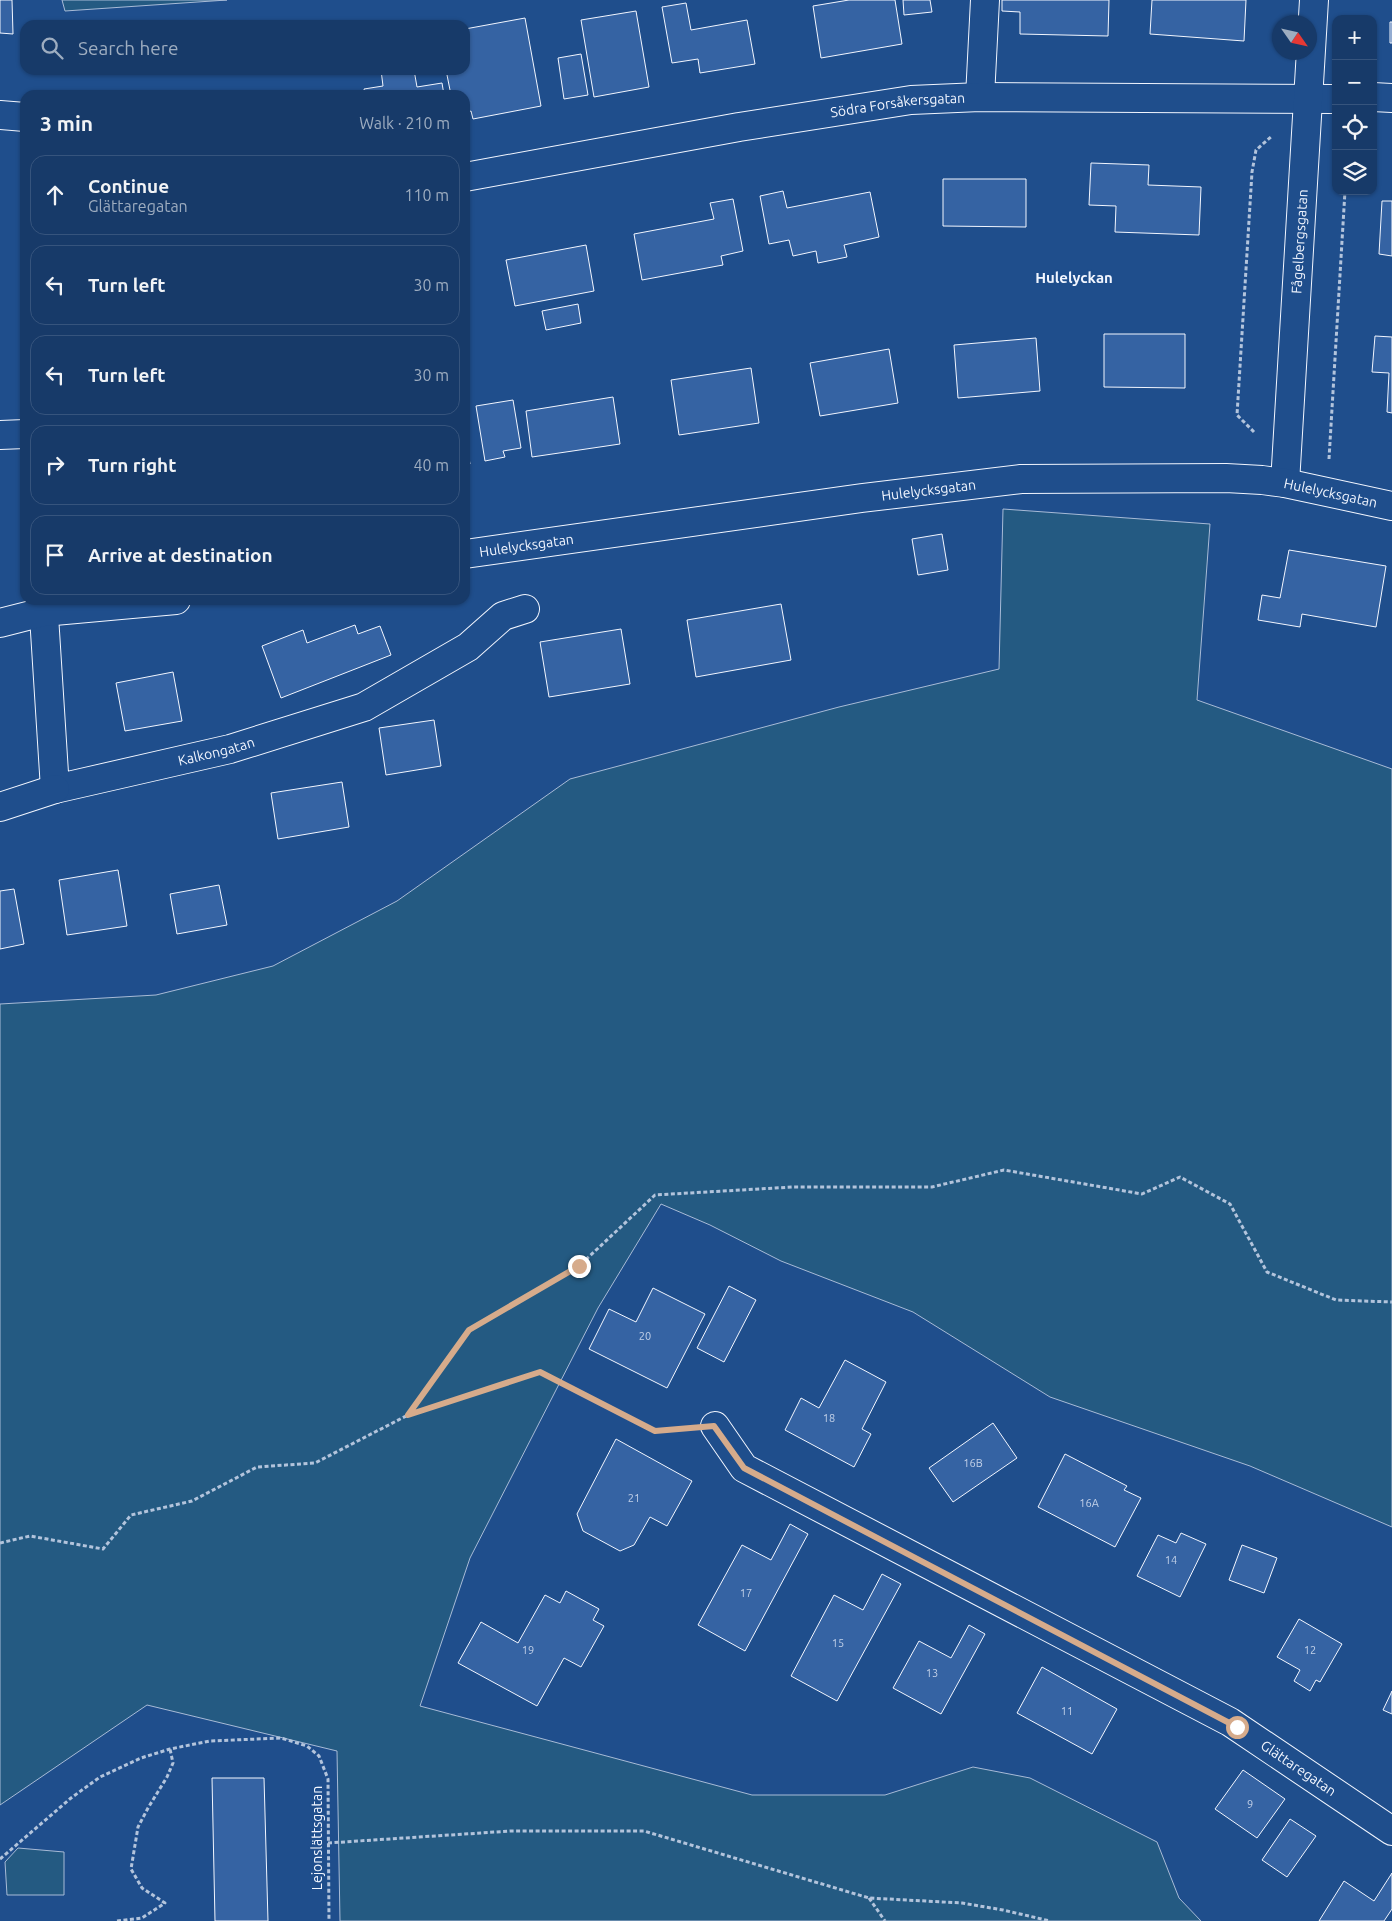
<!DOCTYPE html>
<meta charset="utf-8">
<style>
body{margin:0;font-family:Ubuntu,sans-serif;background:#244571;color:#f1f3f6}
.controls{position:absolute;right:15px;top:15px;display:grid;overflow:hidden;border-radius:10px;box-shadow:0 1px 4px #0004}
.controls button{width:45px;height:45px;display:grid;place-items:center;padding:0;border:0;border-bottom:1px solid #36547d;background:#173a69;color:#f1f3f6;font:25px sans-serif}
.compass{position:absolute;left:1272px;top:15px;width:45px;height:45px;border-radius:50%;background:#173a69;box-shadow:0 1px 4px #0004;rotate:124deg}
.stop{position:absolute;width:15px;height:15px;margin:-11px;border:4px solid #d6ab8b;border-radius:50%;background:#fff}
.stop.end{background:#d6ab8b;border-color:#fff;box-shadow:0 1px 5px #0008}
.list{margin:0;padding:0;list-style:none}
h2{display:flex;justify-content:space-between;align-items:center;height:65px;margin:0;padding:0 20px;font-size:21px}
h2 small{font-size:16px;font-weight:400;color:#9eadc0}
.list li{display:grid;grid-template-columns:32px 1fr auto;gap:15px;align-items:center;box-sizing:border-box;height:80px;margin:0 10px 10px;padding:0 10px;border:1px solid #36547d;border-radius:15px}
.list b{display:block;font-size:19px;white-space:nowrap}
.list p{margin:0;font-size:16px;white-space:nowrap;color:#9eadc0}
.list em{font-size:16px;font-style:normal;color:#9eadc0}
.icon{flex:none;width:28px;height:28px;fill:none;stroke:currentColor;stroke-width:2;stroke-linecap:round;stroke-linejoin:round}
.map{position:relative;flex:none;width:1392px;height:1921px;overflow:hidden}
.search{position:absolute;background:#173a69;box-shadow:0 1px 4px #0004;left:20px;top:20px;width:450px;height:55px;display:flex;align-items:center;gap:12px;box-sizing:border-box;padding:0 18px;border-radius:15px;color:#9eadc0;font-size:19px}
.panel{position:absolute;background:#173a69;box-shadow:0 1px 4px #0004;left:20px;top:90px;width:450px;height:515px;border-radius:15px}
.map>svg:first-child{display:block}
</style>
<div class="map">
<svg width="1392" height="1921" viewBox="0 0 1392 1921">
<rect width="100%" height="100%" fill="#1f4e8c"/>
<!-- green -->
<path fill="#245a82" stroke="#a8bbd7" d="M62,0H227L65,11Z
M1003,509L1210,524L1197,700L1392,769V1527L1250,1466L1050,1397L913,1312L781,1261L710,1225L661,1204L598,1308L470,1558L420,1706L752,1795H885L973,1767L1030,1778L1157,1842L1179,1898L1201,1921H340L337,1751L147,1705L0,1805V1004L156,995L273,966L397,901L570,779L839,707L999,669Z
M18,1848L64,1852V1895H7L5,1862Z"/>
<!-- building -->
<path fill="#3563a3" stroke="#f2f6ff" d="M0,0H12L13,34L0,33Z
M849,0H895L902,44L821,58L813,6Z
M903,0H930L932,12L904,15Z
M1002,0H1109L1108,36L1020,34V12L1002,11Z
M1152,0H1246L1244,41L1150,34Z
M686,3L691,30L747,20L755,64L700,73L698,59L672,63L662,7Z
M636,11L649,87L594,97L581,20Z
M525,18L541,106L473,119L471,111L465,113V95H451L446,70H465V29Z
M1390,22H1392V43H1390Z
M581,54L588,95L564,99L558,58Z
M381,70H414L417,87L442,83L444,95H365L364,89L383,86Z
M1091,163L1149,165L1148,185L1201,187L1199,235L1115,232L1116,206L1089,205Z
M943,179H1026V227L943,226Z
M783,191L787,208L870,192L879,237L844,245L847,257L818,263L816,251L793,256L789,240L769,244L760,196Z
M733,199L743,251L721,256L723,265L642,280L634,234L714,219L710,203Z
M1382,201H1392V256L1379,254Z
M586,245L594,291L515,306L506,260Z
M578,304L581,323L546,330L542,311Z
M1104,334H1185V388L1104,387Z
M1375,336L1392,337V413L1387,412L1389,373L1372,372Z
M1036,338L1040,391L958,398L954,345Z
M889,349L898,403L820,416L810,363Z
M751,368L759,423L679,435L671,380Z
M613,397L620,444L532,457L526,411Z
M513,400L521,448L503,451L505,457L485,461L476,406Z
M465,435L470,464L465,465Z
M942,534L948,570L918,575L912,539Z
M1289,550L1386,566L1376,627L1302,614L1300,627L1258,620L1262,595L1280,598Z
M781,604L791,660L696,677L687,620Z
M355,625L358,634L380,626L391,655L281,698L262,646L303,630L307,643Z
M621,629L630,684L549,697L540,642Z
M173,672L182,721L125,731L116,683Z
M434,720L441,766L386,775L379,728Z
M342,782L349,827L278,839L271,793Z
M118,870L127,926L67,935L59,880Z
M219,885L227,925L177,934L170,894Z
M14,889L24,944L0,949V891Z
M729,1286L756,1300L724,1362L697,1348Z
M653,1288L705,1314L667,1388L589,1349L609,1309L636,1322Z
M845,1360L886,1382L862,1429L871,1434L854,1467L785,1430L801,1398L819,1408Z
M993,1423L1017,1458L953,1502L929,1468Z
M616,1439L692,1481L667,1526L650,1517L634,1545L620,1551L583,1531L577,1514Z
M1065,1454L1127,1486L1124,1490L1141,1498L1115,1547L1038,1507Z
M790,1524L808,1534L745,1651L698,1625L742,1545L771,1560Z
M1181,1533L1206,1544L1180,1597L1137,1576L1158,1535L1176,1543Z
M1242,1545L1277,1558L1264,1593L1229,1580Z
M882,1574L901,1584L837,1701L791,1676L834,1595L863,1610Z
M566,1591L599,1609L593,1620L604,1626L581,1667L564,1658L537,1706L458,1663L481,1622L518,1643L545,1595L560,1603Z
M1299,1619L1342,1644L1320,1682L1316,1680L1310,1691L1294,1681L1300,1670L1277,1657Z
M969,1625L985,1634L941,1714L893,1688L919,1641L951,1658Z
M1042,1667L1117,1709L1092,1754L1017,1713Z
M1392,1691V1714L1383,1710Z
M1243,1770L1285,1799L1257,1838L1215,1809Z
M212,1778H264L268,1921H215Z
M1290,1819L1316,1836L1287,1877L1262,1860Z
M1392,1873V1909L1384,1921H1319L1344,1881L1374,1901Z"/>
<g fill="none" stroke-linecap="round" stroke-linejoin="round">
<defs>
<g id="minor">
<path d="M980,97L985,0"/>
<path d="M1373,97L1392,98"/>
<path d="M0,115L25,117"/>
<path id="s1" d="M465,177L739,127L911,100L980,97L1336,99"/>
<path d="M0,435L25,434"/>
<path id="s2" d="M1285,483L1314,0"/>
<path id="s3" d="M465,554L862,498L1021,479L1226,478L1262,480L1285,483L1392,506"/>
<path id="s4" d="M43,600L55,789L230,749L364,707L468,647L503,616L525,609"/>
<path d="M0,623L43,612L176,600"/>
<path d="M0,807L55,789"/>
<path id="s5" d="M715,1426L744,1468L1230,1722L1392,1831"/>
</g>
</defs>
<!-- minor casing -->
<use href="#minor" stroke="#f2f6ff" stroke-width="30"/>
<!-- path -->
<path stroke="#b3c4dc" stroke-width="3" stroke-dasharray="4 2.5" stroke-linecap="butt" d="M1254,432L1237,415L1252,172L1256,150L1272,136
M1329,459L1345,191
M409,1415L540,1372L655,1431L684,1429
M0,1543L30,1536L103,1549L131,1515L192,1501L257,1467L315,1463L408,1415L469,1330L579,1266L655,1195L793,1187H932L1004,1170L1142,1194L1180,1177L1230,1204L1267,1272L1336,1300L1392,1302
M328,1843L511,1831H644L869,1898L962,1903L1003,1910L1050,1921
M0,1859L71,1798L100,1777L141,1758L170,1749L210,1741L281,1738L307,1746L319,1756L328,1779L329,1921
M869,1898L885,1921
M117,1921L142,1918L165,1903L142,1888L131,1869L138,1827L148,1808L167,1777L173,1763L170,1749"/>
<!-- minor -->
<use href="#minor" stroke="#1f4e8c" stroke-width="28"/>
</g>
<g fill="none" stroke-linecap="round" stroke-linejoin="round">
<!-- route -->
<path stroke="#d6ab8b" stroke-width="6" d="M579,1266L469,1330L408,1415L540,1372L655,1431L714,1426L744,1468L1237,1727"/>
</g>
<g text-anchor="middle" dominant-baseline="central" stroke-width="4" stroke-linejoin="round" paint-order="stroke">
<!-- number labels -->
<g font-size="11" fill="#c3d1e8">
<text x="645" y="1336">20</text>
<text x="829" y="1418">18</text>
<text x="973" y="1463">16B</text>
<text x="634" y="1498">21</text>
<text x="1089" y="1503">16A</text>
<text x="1171" y="1560">14</text>
<text x="746" y="1593">17</text>
<text x="838" y="1643">15</text>
<text x="528" y="1650">19</text>
<text x="1310" y="1650">12</text>
<text x="932" y="1673">13</text>
<text x="1067" y="1711">11</text>
<text x="1250" y="1804">9</text>
</g>
<!-- street labels -->
<g font-size="14" fill="#f2f6ff" stroke="#1f4e8c">
<text stroke="none"><textPath href="#s1" startOffset="439">Södra Forsåkersgatan</textPath></text>
<text stroke="none"><textPath href="#s2" startOffset="242">Fågelbergsgatan</textPath></text>
<text stroke="none"><textPath href="#s3" startOffset="468">Hulelycksgatan</textPath></text>
<text stroke="none"><textPath href="#s3" startOffset="872">Hulelycksgatan</textPath></text>
<text stroke="none"><textPath href="#s3" startOffset="62">Hulelycksgatan</textPath></text>
<text stroke="none"><textPath href="#s4" startOffset="355">Kalkongatan</textPath></text>
<text stroke="none"><textPath href="#s5" startOffset="682">Glättaregatan</textPath></text>
<text transform="translate(317 1838) rotate(-90)">Lejonslättsgatan</text>
</g>
<!-- neighbourhood labels -->
<g font-size="15" font-weight="bold" fill="#f2f6ff" stroke="#1f4e8c">
<text x="1074" y="277">Hulelyckan</text>
</g>
</g>
</svg>
<div class="controls">
<button>+</button>
<button>−</button>
<button><svg class="icon" aria-label="locate" viewBox="0 0 24 24"><circle cx="12" cy="12" r="6"/><path d="M12 2v4M12 18v4M2 12h4M18 12h4"/></svg></button>
<button><svg class="icon" aria-label="layers" viewBox="0 0 24 24"><path d="M12 4l9 5-9 5-9-5zM3 14l9 5 9-5"/></svg></button>
</div>
<svg class="compass" viewBox="-18 -18 36 36"><path d="M0-13l5 13h-10z" fill="#e53935"/><path d="M0 13l5-13h-10z" fill="#9eadc0"/></svg>
<div class="stop" style="left:1237px;top:1727px"></div>
<div class="stop end" style="left:579px;top:1266px"></div>
<div class="search"><svg class="icon" aria-label="search" viewBox="0 0 24 24"><circle cx="10" cy="10" r="6"/><path d="M15 15l6 6"/></svg>Search here</div>
<section class="panel">
<h2>3 min<small>Walk · 210 m</small></h2>
<ul class="list">
<li><svg class="icon" aria-label="ahead" viewBox="0 0 24 24"><path d="M12 20V5M6 11l6-6 6 6"/></svg><div><b>Continue</b><p>Glättaregatan</p></div><em>110 m</em></li>
<li><svg class="icon" aria-label="left" viewBox="0 0 24 24"><path d="M17 20v-9H6M10 6l-5 5 5 5"/></svg><div><b>Turn left</b></div><em>30 m</em></li>
<li><svg class="icon" aria-label="left" viewBox="0 0 24 24"><path d="M17 20v-9H6M10 6l-5 5 5 5"/></svg><div><b>Turn left</b></div><em>30 m</em></li>
<li><svg class="icon" aria-label="right" viewBox="0 0 24 24"><path d="M7 20v-9h11M14 6l5 5-5 5"/></svg><div><b>Turn right</b></div><em>40 m</em></li>
<li><svg class="icon" aria-label="arrive" viewBox="0 0 24 24"><path d="M6 21V4h12l-3 4 3 4H6"/></svg><div><b>Arrive at destination</b></div></li>
</ul>
</section>
</div>
